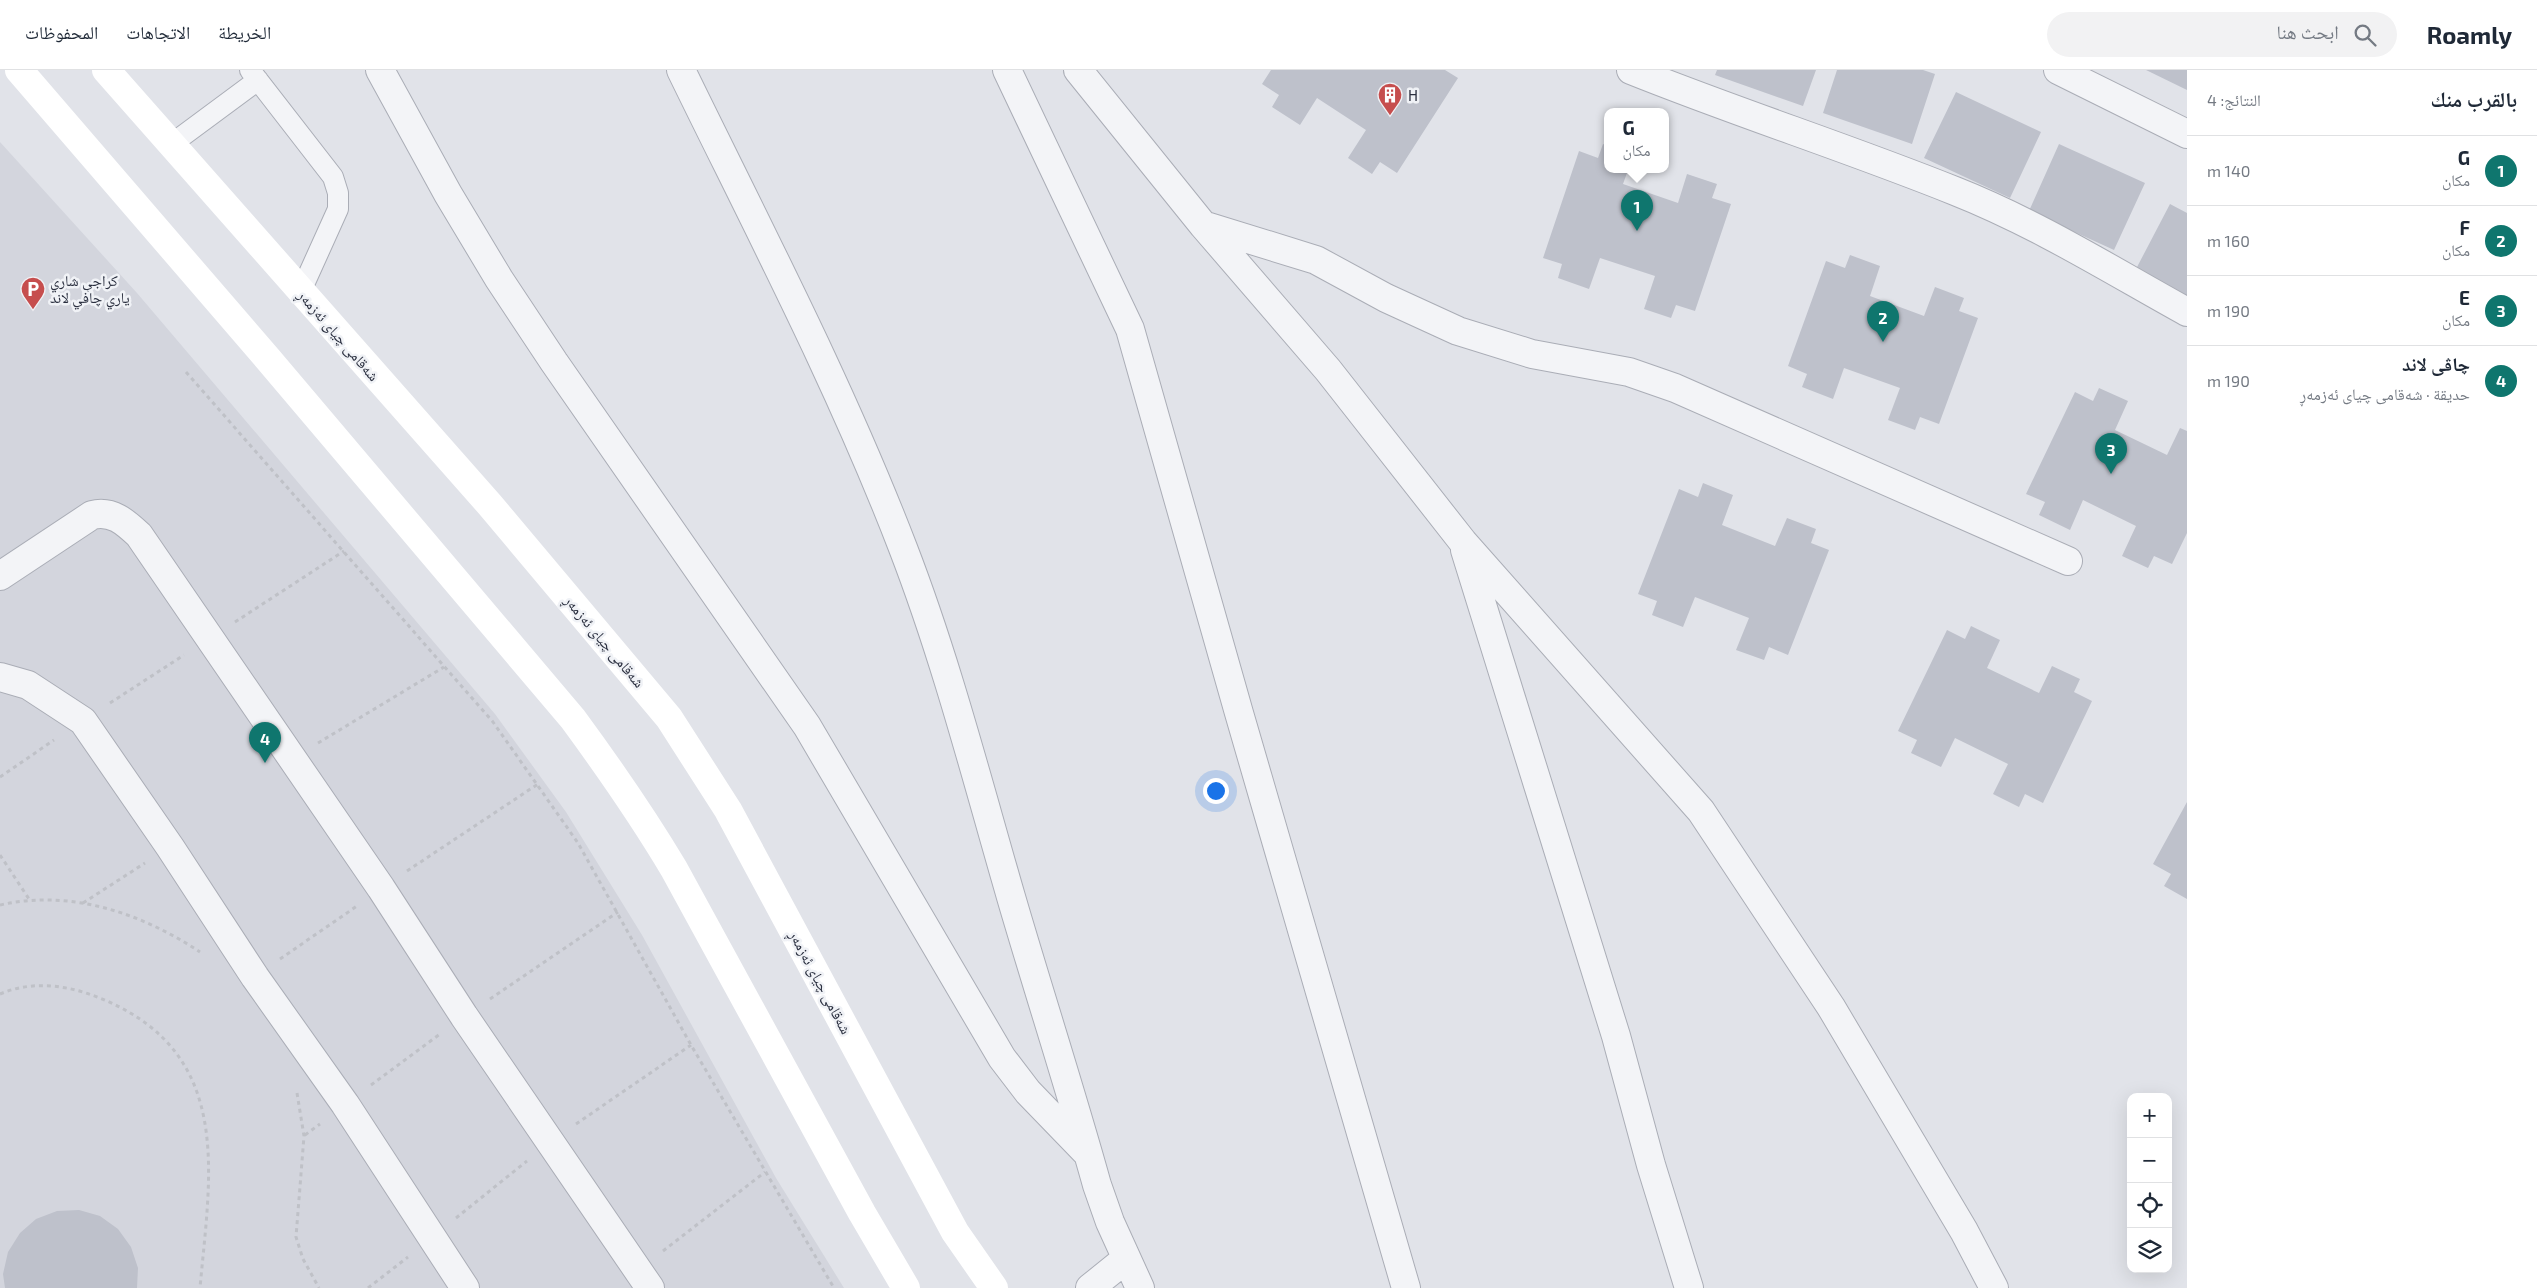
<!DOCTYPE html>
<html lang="ar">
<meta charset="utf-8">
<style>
body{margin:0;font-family:"Exo 2","Noto Naskh Arabic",sans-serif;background:#f2f2f3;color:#1f2937;direction:rtl}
.controls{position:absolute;right:15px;bottom:15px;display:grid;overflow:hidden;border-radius:10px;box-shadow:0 5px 20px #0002}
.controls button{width:45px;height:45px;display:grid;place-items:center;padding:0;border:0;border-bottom:1px solid #e0e1e3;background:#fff;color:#1f2937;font:25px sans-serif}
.you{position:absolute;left:1215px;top:720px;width:18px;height:18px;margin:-12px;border:4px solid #fff;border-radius:50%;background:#1a73e8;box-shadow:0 0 0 8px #1a73e833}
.badge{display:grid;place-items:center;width:32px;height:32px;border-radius:50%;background:#0f766e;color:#fff;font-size:16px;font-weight:700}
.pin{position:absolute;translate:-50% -41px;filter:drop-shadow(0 1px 2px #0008)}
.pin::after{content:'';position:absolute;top:26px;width:18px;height:15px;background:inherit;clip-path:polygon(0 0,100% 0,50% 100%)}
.popup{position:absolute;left:1604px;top:38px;width:65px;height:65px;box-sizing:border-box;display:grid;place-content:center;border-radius:10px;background:#fff;filter:drop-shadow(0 1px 4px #0005);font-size:16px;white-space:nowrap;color:#747a83}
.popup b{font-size:19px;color:#1f2937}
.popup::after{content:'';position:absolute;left:50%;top:100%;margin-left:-10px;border:10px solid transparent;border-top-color:#fff}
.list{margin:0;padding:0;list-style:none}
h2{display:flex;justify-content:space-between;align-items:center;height:65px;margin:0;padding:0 20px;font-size:21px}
h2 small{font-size:16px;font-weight:400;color:#747a83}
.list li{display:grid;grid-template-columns:32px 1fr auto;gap:15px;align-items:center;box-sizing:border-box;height:70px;padding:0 20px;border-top:1px solid #e0e1e3}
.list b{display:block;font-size:19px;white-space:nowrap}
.list p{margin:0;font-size:16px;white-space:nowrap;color:#747a83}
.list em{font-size:16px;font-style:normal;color:#747a83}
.icon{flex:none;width:28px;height:28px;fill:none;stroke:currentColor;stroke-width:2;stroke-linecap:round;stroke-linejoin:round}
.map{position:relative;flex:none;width:2187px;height:1218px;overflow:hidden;direction:ltr}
header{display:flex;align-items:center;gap:30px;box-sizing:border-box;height:70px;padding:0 25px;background:#fff;border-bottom:1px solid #e0e1e3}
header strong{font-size:24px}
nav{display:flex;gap:28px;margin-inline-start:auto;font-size:18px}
.search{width:350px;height:45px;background:#f2f2f3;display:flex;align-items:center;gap:12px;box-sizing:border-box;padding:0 18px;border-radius:28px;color:#747a83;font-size:19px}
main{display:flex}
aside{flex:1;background:#fff}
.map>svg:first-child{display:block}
</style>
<header>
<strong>Roamly</strong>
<div class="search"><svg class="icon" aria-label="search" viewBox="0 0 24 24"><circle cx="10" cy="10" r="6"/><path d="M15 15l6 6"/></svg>ابحث هنا</div>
<nav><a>الخريطة</a><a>الاتجاهات</a><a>المحفوظات</a></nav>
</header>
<main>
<aside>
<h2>بالقرب منك<small>النتائج: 4</small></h2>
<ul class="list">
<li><span class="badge">1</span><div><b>G</b><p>مكان</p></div><em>140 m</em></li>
<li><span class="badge">2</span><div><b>F</b><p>مكان</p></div><em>160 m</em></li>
<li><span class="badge">3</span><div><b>E</b><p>مكان</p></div><em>190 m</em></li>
<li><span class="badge">4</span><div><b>چاڤی لاند</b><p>حديقة · شەقامی چیای ئەزمەڕ</p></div><em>190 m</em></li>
</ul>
</aside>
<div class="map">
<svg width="2187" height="1218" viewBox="0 0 2187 1218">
<rect width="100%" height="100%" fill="#e1e3e9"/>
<!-- built -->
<path fill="#d3d5dd" d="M0,72L137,223L495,644L566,742L642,865L776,1108L844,1218H0Z"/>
<!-- building -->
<path fill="#bec1cb" d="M1271,0H1445L1458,8L1397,103L1380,92L1372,104L1348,88L1366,60L1317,28L1300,55L1272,37L1279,25L1262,14Z
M1717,0H1816L1803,36L1715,5Z
M1837,0H1923L1935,4L1912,74L1823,43Z
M2146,0H2187V20Z
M1956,22L2041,62L2010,128L1924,88Z
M1603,74L1608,76V100H1628L1623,114L1678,133L1687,104L1717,114L1712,128L1731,134L1695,241L1676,235L1671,248L1644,239L1655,206L1600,188L1589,219L1558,208L1562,194L1543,188L1579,81L1598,88Z
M2059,74L2145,113L2114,180L2029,141Z
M2170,134L2187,143V226L2136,199Z
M1850,185L1880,196L1870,226L1924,246L1935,217L1964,228L1959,241L1978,248L1939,354L1920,347L1915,360L1888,350L1900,318L1844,298L1833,329L1802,317L1807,304L1788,296L1826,191L1845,198Z
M2099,318L2128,331L2115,360L2167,385L2180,358L2187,361V463L2172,494L2154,486L2148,498L2122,486L2136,456L2083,430L2070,460L2039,445L2045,432L2026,424L2075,322L2093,331Z
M1703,413L1733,425L1722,455L1775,476L1787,448L1816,459L1811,473L1829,480L1788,585L1769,577L1764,590L1736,580L1749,548L1695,527L1683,557L1652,545L1657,531L1638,524L1679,419L1698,427Z
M1971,556L2000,570L1987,598L2039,623L2052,596L2080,609L2074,622L2092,631L2043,733L2025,724L2019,737L1993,724L2008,694L1955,668L1941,697L1911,683L1917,670L1898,661L1947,560L1965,569Z
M2187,732V829L2164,816L2171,804L2153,794Z
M79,1140L100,1146L118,1159L131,1177L138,1198L137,1218H5L3,1204L8,1182L20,1163L36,1149L57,1141Z"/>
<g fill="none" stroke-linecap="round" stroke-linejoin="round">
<defs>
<path id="lane" d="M250,0L333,107L338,123V139L301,221
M173,73L258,10"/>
<path id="street" d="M380,0L448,124L499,209L554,292L807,656L1002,988L1028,1022L1087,1083
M681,0C758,158 840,314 903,478C947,592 977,710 1011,827C1039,923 1070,1018 1097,1115L1110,1152L1140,1218
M1007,0L1130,259L1239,643L1406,1218
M1078,0L1203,155L1328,300L1463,472L1701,741L1831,937L1964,1161L1994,1218
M1631,0C1738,43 1848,78 1955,121C2036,153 2111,200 2187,242
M2058,0L2187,64
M1203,155L1316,190L1386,228L1458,261L1532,284L1629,302L1675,318L2068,491
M1465,480L1616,966L1651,1095L1689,1218
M0,506L92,445C112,440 125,452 139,465L381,818L464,946L650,1218
M0,607L28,615L83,651L170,777L255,907L345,1034L465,1218
M1090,1218L1126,1189"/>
</defs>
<!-- lane casing -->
<use href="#lane" stroke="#aaadb6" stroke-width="22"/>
<!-- street casing -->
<use href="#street" stroke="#aaadb6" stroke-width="30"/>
<!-- path -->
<path stroke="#bfc1c7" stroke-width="3" stroke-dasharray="4 4" stroke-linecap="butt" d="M186,302L493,652L578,773L691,975L834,1218
M235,552L344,481
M110,633L184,585
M318,673L444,597
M0,707L54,670
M0,785L29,829
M407,801L538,714
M83,833L145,793
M0,835C71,819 141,843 200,882
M280,889L357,836
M0,924C35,909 73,916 107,931C234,987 210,1105 200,1218
M490,929L618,842
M371,1015L440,964
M297,1023L304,1066L296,1167L303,1189L319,1218
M576,1054L691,975
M305,1065L320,1054
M456,1148L527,1091
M663,1181L765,1102
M368,1218L408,1187"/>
<!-- lane -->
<use href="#lane" stroke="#f3f4f7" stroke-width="20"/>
<!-- street -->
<use href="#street" stroke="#f3f4f7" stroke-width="28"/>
<!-- secondary -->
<path stroke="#fff" stroke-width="28" d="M19,0L268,289L573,649C609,698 643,747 674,799L862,1143L906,1218
M106,0L490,435L669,648L728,740L955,1162L994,1218"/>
</g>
<!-- icons -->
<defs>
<symbol id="building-pin" viewBox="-11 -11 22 30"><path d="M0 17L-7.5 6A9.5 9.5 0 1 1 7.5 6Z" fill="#c64e4e" stroke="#f0f2f6"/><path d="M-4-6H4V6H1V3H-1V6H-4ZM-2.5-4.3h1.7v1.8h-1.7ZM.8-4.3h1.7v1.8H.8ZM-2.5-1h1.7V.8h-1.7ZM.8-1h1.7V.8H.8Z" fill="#fff"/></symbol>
<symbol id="parking-pin" viewBox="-11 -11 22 30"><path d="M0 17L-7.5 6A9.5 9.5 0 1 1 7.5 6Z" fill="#c64e4e" stroke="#f0f2f6"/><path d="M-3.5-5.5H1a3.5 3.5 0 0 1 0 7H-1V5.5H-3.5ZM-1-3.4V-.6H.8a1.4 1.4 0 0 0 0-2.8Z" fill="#fff"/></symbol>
</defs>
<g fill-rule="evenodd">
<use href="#building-pin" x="1376" y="11" width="28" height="38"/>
<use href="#parking-pin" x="19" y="205" width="28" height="38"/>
</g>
<g text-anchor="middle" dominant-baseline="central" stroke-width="5" stroke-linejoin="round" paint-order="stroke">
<!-- poi labels -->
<g font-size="15" fill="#2a2f3f" stroke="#f0f2f6" text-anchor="start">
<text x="1408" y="25">H</text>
<text x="50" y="210">كراجي شاري<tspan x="50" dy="17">ياري چافي لاند</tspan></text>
</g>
<!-- street labels -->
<g font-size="15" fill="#2a2f3f" stroke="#f0f2f6">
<text transform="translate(339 265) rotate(49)">شەقامی چیای ئەزمەڕ</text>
<text transform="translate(605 571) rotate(50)">شەقامی چیای ئەزمەڕ</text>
<text transform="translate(821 912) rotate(62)">شەقامی چیای ئەزمەڕ</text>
</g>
</g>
</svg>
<div class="controls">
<button>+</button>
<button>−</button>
<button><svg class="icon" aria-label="locate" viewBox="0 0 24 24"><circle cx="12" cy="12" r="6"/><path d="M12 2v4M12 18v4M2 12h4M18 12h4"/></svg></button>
<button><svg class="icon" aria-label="layers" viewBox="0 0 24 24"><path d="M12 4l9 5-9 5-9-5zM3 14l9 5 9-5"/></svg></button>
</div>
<div class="you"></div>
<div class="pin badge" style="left:1637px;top:161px">1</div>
<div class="popup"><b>G</b>مكان</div>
<div class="pin badge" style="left:1883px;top:272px">2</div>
<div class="pin badge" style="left:2111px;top:404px">3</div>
<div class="pin badge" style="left:265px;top:693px">4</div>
</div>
</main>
